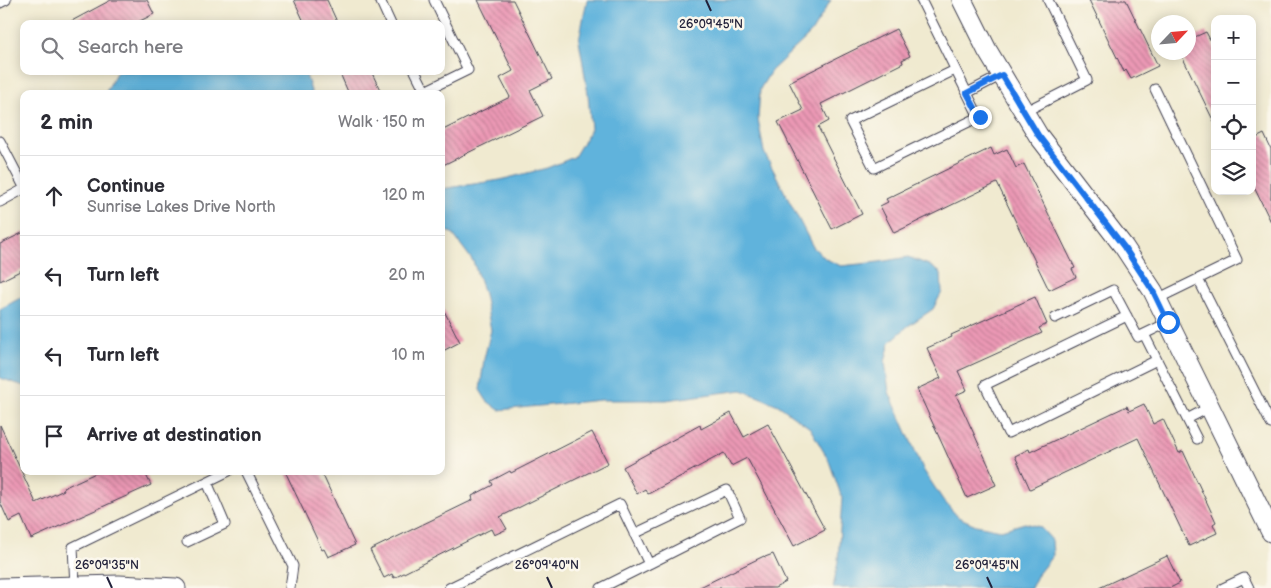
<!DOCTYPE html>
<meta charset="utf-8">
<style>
body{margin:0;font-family:"Balsamiq Sans",sans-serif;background:#f2f2f3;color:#2b2b33}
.controls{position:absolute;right:15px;top:15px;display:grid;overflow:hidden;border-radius:10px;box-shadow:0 2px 12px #0003}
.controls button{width:45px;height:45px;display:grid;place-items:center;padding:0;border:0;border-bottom:1px solid #e1e1e2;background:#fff;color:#2b2b33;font:25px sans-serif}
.compass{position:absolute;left:1151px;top:15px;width:45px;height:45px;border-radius:50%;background:#fff;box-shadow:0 2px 12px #0003;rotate:64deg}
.stop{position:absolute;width:15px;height:15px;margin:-11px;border:4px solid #1a73e8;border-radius:50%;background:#fff}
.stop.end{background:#1a73e8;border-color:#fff;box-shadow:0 1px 5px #0008}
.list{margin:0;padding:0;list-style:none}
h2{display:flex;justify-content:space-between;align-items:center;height:65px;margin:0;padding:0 20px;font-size:21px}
h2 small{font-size:16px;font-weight:400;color:#7c7c81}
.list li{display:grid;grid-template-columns:32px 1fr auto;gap:15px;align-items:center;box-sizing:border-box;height:80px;padding:0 20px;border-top:1px solid #e1e1e2}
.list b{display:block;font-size:19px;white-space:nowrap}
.list p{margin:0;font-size:16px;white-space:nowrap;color:#7c7c81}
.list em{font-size:16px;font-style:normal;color:#7c7c81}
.icon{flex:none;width:28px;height:28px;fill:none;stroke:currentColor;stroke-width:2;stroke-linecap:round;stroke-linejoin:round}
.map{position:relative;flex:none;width:1271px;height:588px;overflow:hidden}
.search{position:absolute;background:#fff;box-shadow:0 2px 12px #0003;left:20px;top:20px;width:425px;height:55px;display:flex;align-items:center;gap:12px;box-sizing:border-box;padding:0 18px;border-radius:10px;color:#7c7c81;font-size:19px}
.panel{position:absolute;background:#fff;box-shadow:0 2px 12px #0003;left:20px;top:90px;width:425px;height:385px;border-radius:10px}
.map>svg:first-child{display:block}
</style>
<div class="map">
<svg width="1271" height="588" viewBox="0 0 1271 588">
<defs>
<pattern id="building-back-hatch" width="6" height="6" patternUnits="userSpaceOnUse" patternTransform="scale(1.25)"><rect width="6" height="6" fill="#ec99b5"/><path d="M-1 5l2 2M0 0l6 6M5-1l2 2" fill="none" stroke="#bf7c94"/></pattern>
</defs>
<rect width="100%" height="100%" fill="#fbf7ec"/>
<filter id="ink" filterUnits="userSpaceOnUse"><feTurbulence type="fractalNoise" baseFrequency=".02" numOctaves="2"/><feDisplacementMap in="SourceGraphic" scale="10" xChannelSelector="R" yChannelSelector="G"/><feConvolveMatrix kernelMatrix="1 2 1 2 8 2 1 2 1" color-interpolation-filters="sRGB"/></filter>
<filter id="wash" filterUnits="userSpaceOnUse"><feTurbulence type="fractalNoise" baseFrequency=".0096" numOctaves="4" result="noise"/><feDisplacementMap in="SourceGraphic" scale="20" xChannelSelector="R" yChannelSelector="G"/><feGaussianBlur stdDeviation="1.12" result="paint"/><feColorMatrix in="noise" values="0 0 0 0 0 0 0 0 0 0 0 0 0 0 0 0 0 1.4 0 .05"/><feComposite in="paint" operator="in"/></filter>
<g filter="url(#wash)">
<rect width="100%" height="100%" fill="#f0ead0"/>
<!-- water -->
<path fill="#60b3dc" stroke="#416a8c" d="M587,0H831L811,33L771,71L760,89L758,119L764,152L813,247L826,259L841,266L879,262L908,257L929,265L941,273L942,292L933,309L908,326L890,342L885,362L889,392L924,471L943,500L958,517L976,525L1001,530L1025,523L1040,527L1052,540L1053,555L1038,574L1031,588H833L838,561L842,498L829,461L810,428L778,405L742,390L666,400H601L499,410L487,401L480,390L484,359L491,330L484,294L473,261L452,233L441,230V189L500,180L547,168L574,157L591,129L588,94L579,40Z
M117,71H302L306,75L312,94H105Z
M24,296V386L0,378V309Z"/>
<g id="blocks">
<!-- building -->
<path fill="url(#building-back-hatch)" d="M111,0H147L154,14L134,24H66Z
M294,0H327L338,24H305Z
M478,0H513L552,79L530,90L543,116L441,166V131L510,97L500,78L513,71Z
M1089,0H1126L1158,66L1131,79L1126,70L1124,72Z
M896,29L910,56L902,60L903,63L821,104L829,121L818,127L862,214L832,229L778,122L803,110L789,82Z
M1206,32L1215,49V124L1180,52H1188V40Z
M339,71H371L382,94H349Z
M1264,134L1271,149V222L1252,183V140Z
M991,148L994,155L1007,149L1016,168L1024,164L1075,268L1072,269L1076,277L1049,290L997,183L894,233L880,206L888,202L886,199Z
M24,232V269L0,281V244Z
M1035,297L1047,324L1039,328L1042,333L958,371L967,390L956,395L993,475L992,476L996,485L967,498L917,389L941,378L927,348L952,337L951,335Z
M441,305L460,342L441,352Z
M1144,404L1153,424L1163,419L1179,453L1183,451L1216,522L1213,524L1217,533L1189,546L1138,438L1030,489L1015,456L1029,449L1030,452L1127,406L1129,411Z
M731,413L744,437L768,424L825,530L794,546L747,458L731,466L724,453L648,494L645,489L637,494L623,467L700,425L701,429Z
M0,425L36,503L64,490L63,488L100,471H144L151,485L31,539L21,516L9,522L0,502Z
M592,432L608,463L500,517L507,529L494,535L491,529L394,578L392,574L384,578L370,550L473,500L472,496L493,485L491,481L510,471L511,473Z
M285,471H321L355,545L328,557L324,549L322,550Z
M773,554L786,582L775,588H698L764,556L765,557Z
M1167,556L1180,583L1170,588H1099Z"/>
</g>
</g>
<g filter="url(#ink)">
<use href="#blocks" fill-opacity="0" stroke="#414051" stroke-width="1"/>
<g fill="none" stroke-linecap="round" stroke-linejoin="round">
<defs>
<path id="service" d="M380,0L391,24
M921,0L967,93L1002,75
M0,3L6,0
M955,70L850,121L874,168L979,117L967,93
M415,71L425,91L468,70L434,0
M1155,89L1237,260L1198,279
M1024,112L1087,80L1048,0
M0,141L24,187
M0,202L24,189
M1157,299L1198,279L1271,424
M1127,316L985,385L1008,433L1157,360L1144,334
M1055,318L1113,290L1138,337L1169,322
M1157,360L1197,439
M1187,419L1210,407
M246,471L293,566L290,588
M634,534L727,490L740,518L649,564
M187,542L225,524L207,482
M75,586L73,547L229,471
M449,588L620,504L649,564L601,588
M1223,588L1244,578L1249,588"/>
<path id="minor" d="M962,0L987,50L1038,135L1124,247L1153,291L1271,532
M0,588L119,585L176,588"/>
</defs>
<!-- service casing -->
<use href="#service" stroke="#414051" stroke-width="11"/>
<!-- minor casing -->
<use href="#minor" stroke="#414051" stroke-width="21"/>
<!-- service -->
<use href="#service" stroke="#fff" stroke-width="9"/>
<!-- minor -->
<use href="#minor" stroke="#fff" stroke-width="19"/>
</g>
</g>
<g fill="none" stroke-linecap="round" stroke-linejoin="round" filter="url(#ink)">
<!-- route -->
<path stroke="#1a73e8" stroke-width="6" d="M980,117L967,93L1002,75L1038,135L1124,247L1153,291L1168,322"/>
</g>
<!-- ticks -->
<path fill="none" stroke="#22223b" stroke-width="2" d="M706,0L711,11M107,577L112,588M547,577L552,588M987,577L992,588"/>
<g font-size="12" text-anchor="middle" fill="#22223b" stroke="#fbf7ec" stroke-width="5" stroke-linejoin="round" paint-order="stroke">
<text x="711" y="28">26°09'45"N</text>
<text x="107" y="569">26°09'35"N</text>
<text x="547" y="569">26°09'40"N</text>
<text x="987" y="569">26°09'45"N</text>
</g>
</svg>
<div class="controls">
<button>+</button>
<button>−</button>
<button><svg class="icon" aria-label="locate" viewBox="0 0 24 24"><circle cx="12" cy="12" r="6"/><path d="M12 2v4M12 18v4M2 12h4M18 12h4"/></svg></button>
<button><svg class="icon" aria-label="layers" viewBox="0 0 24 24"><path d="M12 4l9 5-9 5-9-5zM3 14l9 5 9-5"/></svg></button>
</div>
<svg class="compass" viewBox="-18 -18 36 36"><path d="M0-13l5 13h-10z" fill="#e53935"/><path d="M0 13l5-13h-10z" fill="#7c7c81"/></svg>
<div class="stop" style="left:1168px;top:322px"></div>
<div class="stop end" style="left:980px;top:117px"></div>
<div class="search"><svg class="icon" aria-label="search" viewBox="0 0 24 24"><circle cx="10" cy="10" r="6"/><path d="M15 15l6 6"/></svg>Search here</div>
<section class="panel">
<h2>2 min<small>Walk · 150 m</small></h2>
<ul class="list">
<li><svg class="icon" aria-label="ahead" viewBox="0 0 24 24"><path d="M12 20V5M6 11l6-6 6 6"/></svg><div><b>Continue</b><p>Sunrise Lakes Drive North</p></div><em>120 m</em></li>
<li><svg class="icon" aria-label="left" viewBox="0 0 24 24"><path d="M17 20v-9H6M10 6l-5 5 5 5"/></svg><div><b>Turn left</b></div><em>20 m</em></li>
<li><svg class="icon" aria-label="left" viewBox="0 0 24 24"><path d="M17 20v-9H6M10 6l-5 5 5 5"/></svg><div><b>Turn left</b></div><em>10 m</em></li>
<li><svg class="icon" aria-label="arrive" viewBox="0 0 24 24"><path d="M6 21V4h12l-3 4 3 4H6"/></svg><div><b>Arrive at destination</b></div></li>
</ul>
</section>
</div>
